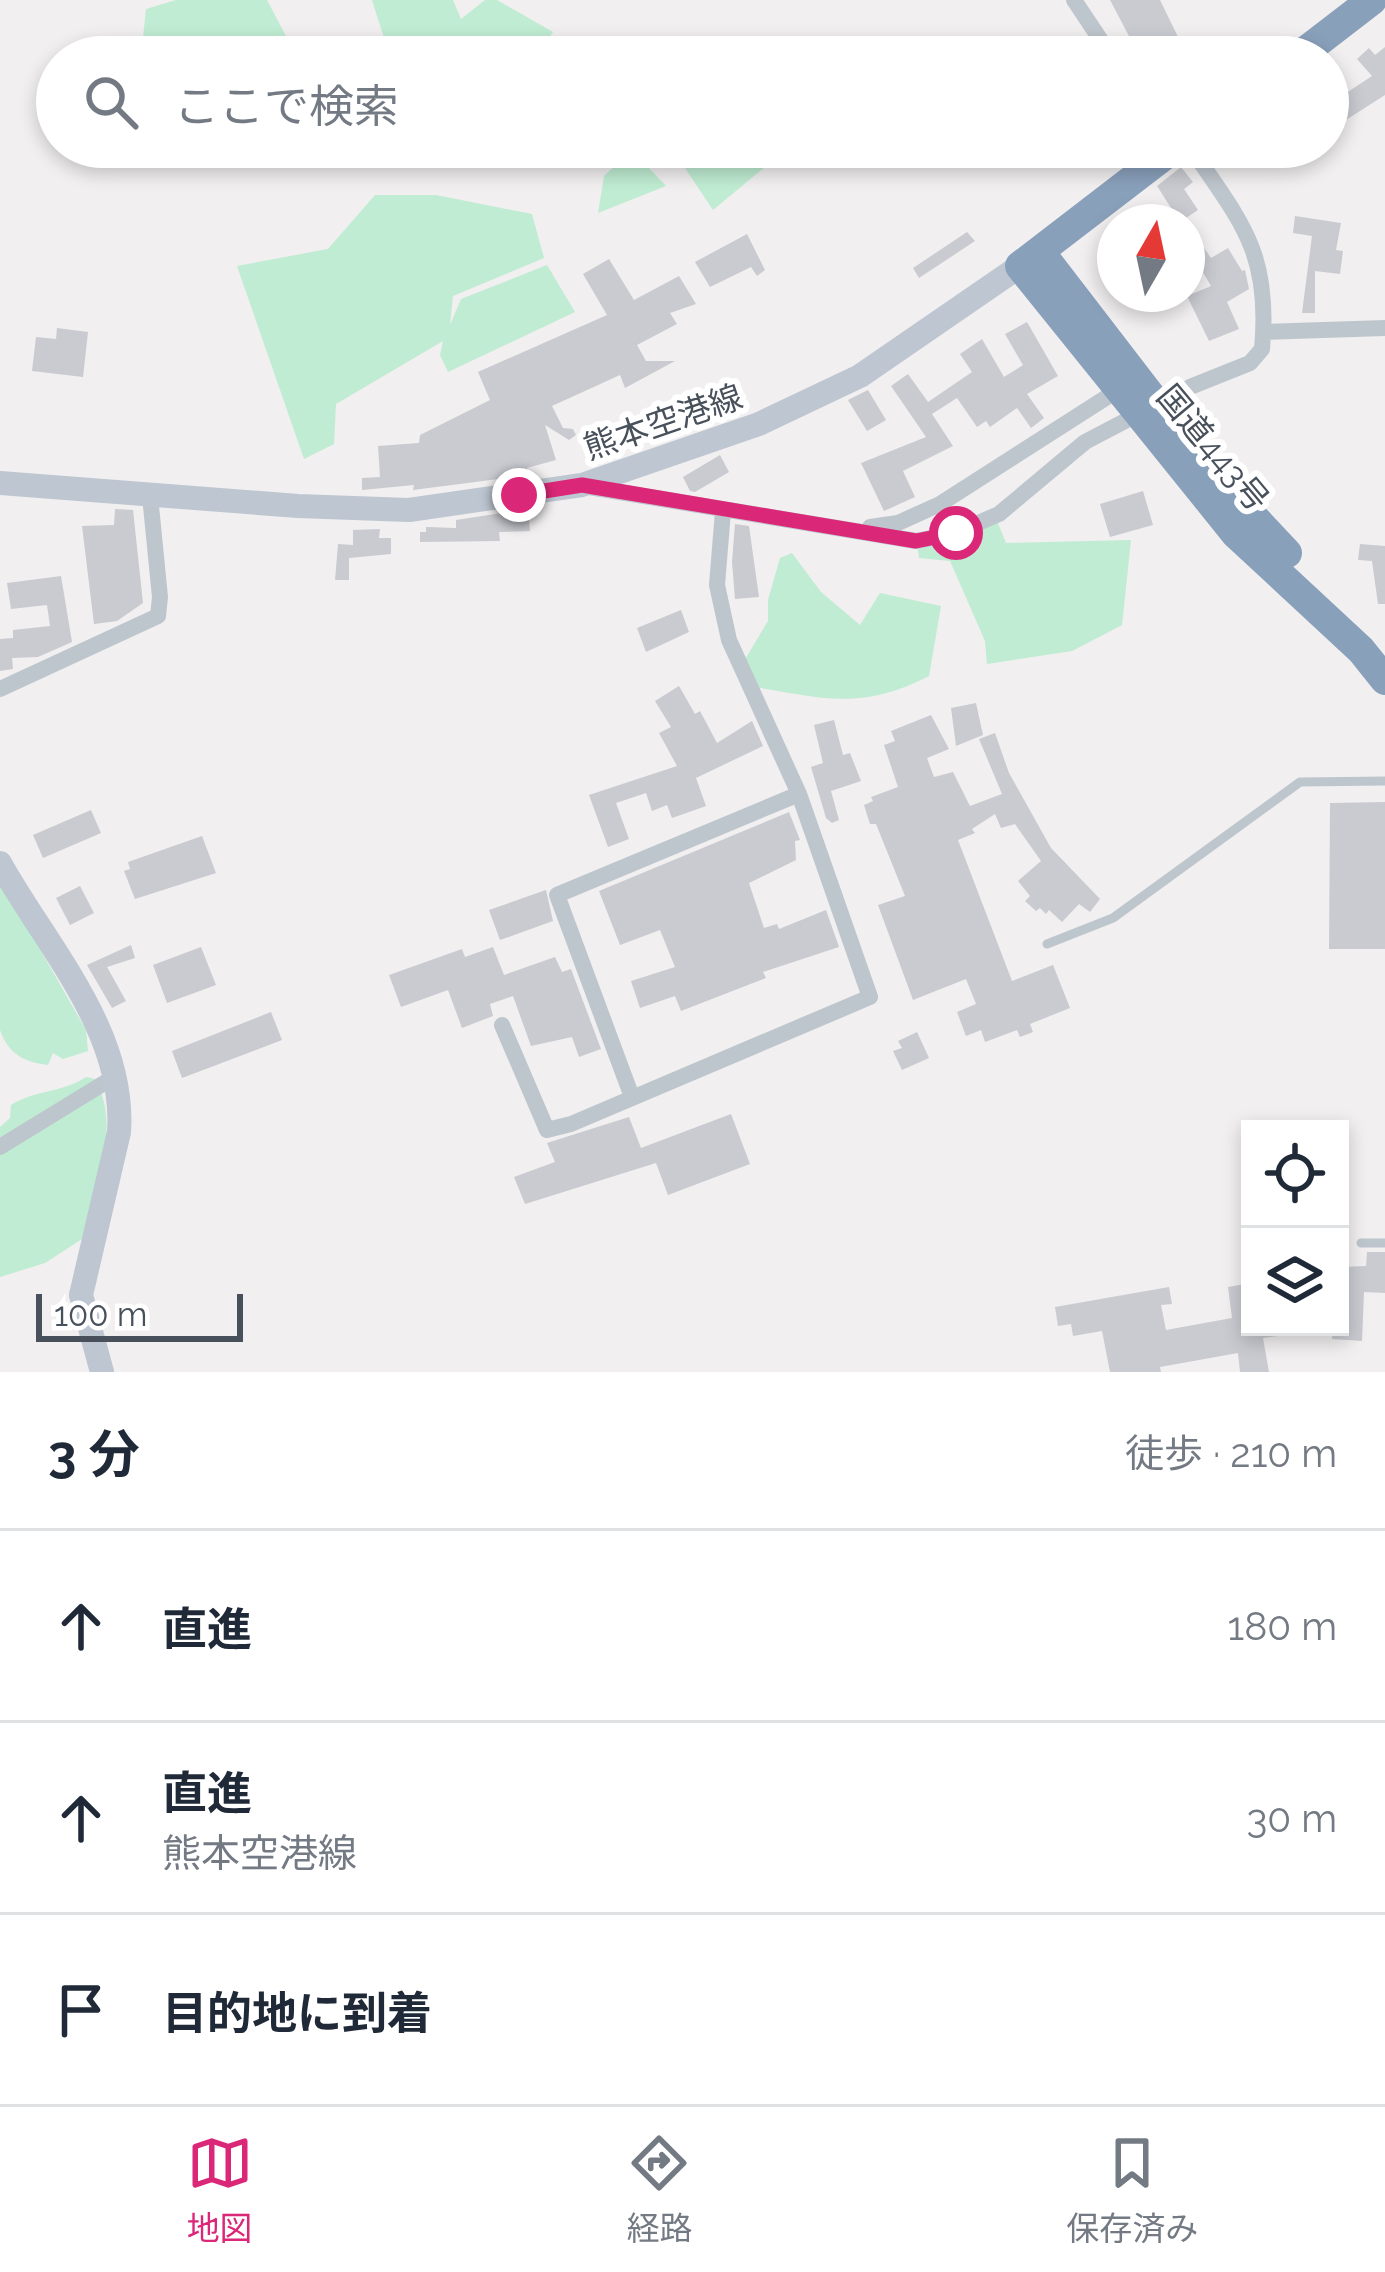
<!DOCTYPE html>
<html lang="ja">
<meta charset="utf-8">
<style>
body{margin:0;font-family:Raleway,"Noto Sans JP",sans-serif;background:#f2f2f3;color:#1f2937}
.controls{position:absolute;right:36px;bottom:36px;display:grid;overflow:hidden;border-radius:0px;box-shadow:0 6px 18px #0003}
.controls button{width:108px;height:108px;display:grid;place-items:center;padding:0;border:0;border-bottom:3px solid #e0e1e3;background:#fff;color:#1f2937;font:60px sans-serif}
.compass{position:absolute;left:1097px;top:204px;width:108px;height:108px;border-radius:50%;background:#fff;box-shadow:0 6px 18px #0003;rotate:9deg}
.scale{position:absolute;left:36px;bottom:30px;width:207px;box-sizing:border-box;padding-left:12px;border:6px solid #48515b;border-top:0;font-size:33px;line-height:42px;white-space:nowrap;color:#48515b;-webkit-text-stroke:9px #fff;paint-order:stroke}
.stop{position:absolute;width:36px;height:36px;margin:-27px;border:9px solid #db2777;border-radius:50%;background:#fff}
.stop.end{background:#db2777;border-color:#fff;box-shadow:0 3px 12px #0008}
.list{margin:0;padding:0;list-style:none}
h2{display:flex;justify-content:space-between;align-items:center;height:156px;margin:0;padding:0 48px;font-size:51px}
h2 small{font-size:39px;font-weight:400;color:#747a83}
.list li{display:grid;grid-template-columns:78px 1fr auto;gap:36px;align-items:center;box-sizing:border-box;height:192px;padding:0 48px;border-top:3px solid #e0e1e3}
.list b{display:block;font-size:45px;white-space:nowrap}
.list p{margin:0;font-size:39px;white-space:nowrap;color:#747a83}
.list em{font-size:39px;font-style:normal;color:#747a83}
.icon{flex:none;width:66px;height:66px;fill:none;stroke:currentColor;stroke-width:2;stroke-linecap:round;stroke-linejoin:round}
.map{position:relative;flex:none;width:1385px;height:1372px;overflow:hidden}
.search{position:absolute;background:#fff;box-shadow:0 6px 18px #0003;left:36px;right:36px;top:36px;height:132px;display:flex;align-items:center;gap:30px;box-sizing:border-box;padding:0 42px;border-radius:66px;color:#747a83;font-size:45px}
.sheet{height:732px;background:#fff}
nav{display:flex;justify-content:space-around;align-items:center;box-sizing:border-box;height:168px;border-top:3px solid #e0e1e3;background:#fff;font-size:33px;color:#747a83}
nav a{display:grid;justify-items:center;gap:6px}
nav .on{color:#db2777}
.map>svg:first-child{display:block}
</style>
<div class="map">
<svg width="1385" height="1372" viewBox="0 0 1385 1372">
<rect width="100%" height="100%" fill="#f1efef"/>
<!-- green -->
<path fill="#bfecd2" d="M176,0H267L296,55L141,57L146,9Z
M372,0H453L461,19L485,0H497L553,32L538,54L544,57H390Z
M671,147H789L713,210Z
M632,150L666,186L598,213L604,176Z
M375,195H436L532,214L544,258L453,296L450,325L461,299L547,265L575,312L448,372L440,355L443,341L336,404L334,444L304,459L237,266L328,249Z
M995,516L1006,543L1131,540L1122,625L1072,651L987,664L985,641L950,561L919,558L917,545Z
M792,553L821,592L860,625L880,593L941,606L929,676C863,710 825,699 755,687L741,666L768,621V600L780,558Z
M0,879L86,1030L88,1051L63,1059L53,1053L48,1065C23,1062 8,1053 0,1030Z
M86,1077L95,1079C122,1126 95,1189 82,1239L45,1263L0,1277V1127L10,1118L11,1105C34,1090 62,1093 86,1077Z"/>
<!-- building -->
<path fill="#c9cbd1" d="M1110,0H1160L1181,43L1160,56L1155,41L1139,55Z
M1385,47V95L1335,127L1328,117V105L1372,76L1357,59L1369,48L1375,55Z
M1181,167L1193,182L1184,189L1198,210L1180,222L1157,186Z
M1295,216L1341,223L1336,250L1343,251L1340,274L1315,271V313H1302L1312,236L1293,233Z
M1187,223L1211,258L1228,248L1242,271L1245,270L1249,289L1227,302L1239,329L1209,341L1187,296L1211,286L1187,245Z
M967,232L975,241L919,278L913,268Z
M747,234L765,270L757,276L751,267L710,287L695,262Z
M609,259L634,300L679,276L696,304L670,313L677,324L637,345L646,361H675L625,388L620,375L552,406L563,428L573,429L576,435L569,440L545,425L556,460L527,468L529,475L413,490L414,485L362,490V478L380,477L378,446L419,443L420,435L490,400L478,372L607,315L583,274Z
M1027,322L1058,376L1027,394L1044,418L1031,428L1017,408L990,427L986,421L977,427L957,398L932,414L953,446L903,471L915,497L884,511L861,463L926,437L891,386L908,374L928,402L972,372L960,354L982,339L1004,377L1023,365L1005,334Z
M57,328L88,332L83,377L32,371L36,337L56,339Z
M868,390L886,420L867,431L848,400Z
M720,455L729,472L695,492L690,491L683,477Z
M1143,491L1153,525L1110,537L1100,504Z
M115,509L133,510L143,603L117,621L94,624L82,526L114,525Z
M528,509L530,531L499,532L500,541L420,542V532H426V527L456,528V520Z
M735,524L749,526L759,597L735,599L732,562Z
M380,529L379,538H391V554L349,558V580H335L338,544L353,545V530Z
M1360,544L1385,546V604H1378L1372,561L1358,560Z
M61,576L72,642L38,657L12,658L13,669L0,671V639L13,638V630L50,626L47,605L11,609L7,583Z
M681,610L689,632L646,652L637,628Z
M679,686L695,714L700,711L717,743L752,721L763,746L696,778L706,806L672,818L667,805L652,811L646,793L616,803L629,839L608,847L589,795L677,766L659,733L671,727L655,701Z
M976,703L983,735L956,746L951,708Z
M931,715L949,749L927,758L934,777L953,772L970,806L1002,794L979,739L995,733L1009,773L1051,848L1100,899L1090,912L1079,904L1062,922L1049,910L1046,914L1040,908L1036,911L1025,901L1030,896L1018,881L1041,861L1015,824L1001,828L995,814L972,829L975,833L958,840L1012,981L1053,965L1070,1008L1030,1024L1033,1032L1020,1037L1017,1030L985,1042L981,1030L966,1036L957,1012L976,1004L966,979L913,1000L878,905L905,896L876,824H870L864,805L873,801L871,797L898,787L884,745L895,741L891,731Z
M834,720L843,755L850,753L861,781L831,791L839,820L832,823L826,818L811,767L823,763L814,725Z
M1385,802V949H1329L1330,803Z
M91,810L101,833L43,858L33,835Z
M789,812L800,840L795,841L796,860L749,883L764,928L777,924L779,929L826,910L839,947L763,972L766,978L681,1011L675,996L640,1008L631,981L675,967L660,930L620,945L599,891Z
M202,836L216,873L135,899L124,871L130,869L128,862Z
M80,886L94,913L70,925L56,898Z
M546,890L553,921L500,940L489,910Z
M131,945L135,958L107,967L126,1001L112,1008L87,965Z
M201,947L216,985L167,1003L153,965Z
M493,947L504,975L555,957L562,972L571,969L601,1049L579,1057L572,1037L531,1046L513,996L490,1004L493,1016L462,1028L448,990L401,1007L389,975L462,949L465,957Z
M271,1012L282,1040L182,1078L172,1051Z
M917,1032L929,1058L902,1070L893,1051L902,1048L898,1041Z
M731,1114L750,1164L668,1195L656,1163L525,1204L514,1177L555,1162L547,1143L629,1117L641,1148Z
M1367,1252H1385V1293L1364,1292L1362,1341L1332,1339L1333,1327H1340V1267L1366,1266Z
M1250,1283V1327H1293V1334L1263,1338L1269,1372H1240L1238,1353L1160,1367L1161,1372H1110L1102,1331L1073,1336L1071,1324L1058,1326L1055,1307L1169,1287L1172,1304L1161,1305L1166,1330L1232,1318L1228,1287Z"/>
<g fill="none" stroke-linecap="round" stroke-linejoin="round">
<!-- lane -->
<path stroke="#bec6cd" stroke-width="9" d="M1047,944L1113,918L1300,782L1385,781
M1361,1243H1385"/>
<!-- street -->
<path stroke="#bec6cd" stroke-width="16" d="M1074,0L1112,57
M1264,332L1385,328
M583,486L916,541L955,533L999,514L1085,442L1190,387L1250,363L1262,349C1271,252 1241,222 1190,147
M870,527L898,523L940,504L1118,390
M0,689L158,616L160,597L150,496
M502,1025L547,1130L571,1124L870,997L799,794L729,640L717,585L723,511
M632,1097L557,895L799,794
M0,1147L114,1077"/>
<!-- secondary -->
<path stroke="#bdc6d1" stroke-width="24" d="M0,483L298,506L409,510L582,485L759,424L860,376L1020,266
M0,863C46,946 126,1031 119,1132L81,1295L102,1372"/>
<!-- highway -->
<path stroke="#89a0bb" stroke-width="30" d="M1298,57L1372,0
M1175,147L1020,266L1236,534L1361,650L1385,680
M1040,252L1199,459L1287,553"/>
</g>
<g fill="none" stroke-linecap="round" stroke-linejoin="round">
<!-- route -->
<path stroke="#db2777" stroke-width="15" d="M519,495L582,485L916,541L956,533"/>
</g>
<g text-anchor="middle" dominant-baseline="central" stroke-width="12" stroke-linejoin="round" paint-order="stroke">
<!-- street labels -->
<g font-size="33" fill="#48515b" stroke="#fff">
<text transform="translate(663 422) rotate(-19)">熊本空港線</text>
<text transform="translate(1213 448) rotate(50)">国道443号</text>
</g>
</g>
</svg>
<div class="controls">
<button><svg class="icon" aria-label="locate" viewBox="0 0 24 24"><circle cx="12" cy="12" r="6"/><path d="M12 2v4M12 18v4M2 12h4M18 12h4"/></svg></button>
<button><svg class="icon" aria-label="layers" viewBox="0 0 24 24"><path d="M12 4l9 5-9 5-9-5zM3 14l9 5 9-5"/></svg></button>
</div>
<svg class="compass" viewBox="-18 -18 36 36"><path d="M0-13l5 13h-10z" fill="#e53935"/><path d="M0 13l5-13h-10z" fill="#747a83"/></svg>
<div class="scale">100 m</div>
<div class="stop" style="left:956px;top:533px"></div>
<div class="stop end" style="left:519px;top:495px"></div>
<div class="search"><svg class="icon" aria-label="search" viewBox="0 0 24 24"><circle cx="10" cy="10" r="6"/><path d="M15 15l6 6"/></svg>ここで検索</div>
</div>
<section class="sheet">
<h2>3 分<small>徒歩 · 210 m</small></h2>
<ul class="list">
<li><svg class="icon" aria-label="ahead" viewBox="0 0 24 24"><path d="M12 20V5M6 11l6-6 6 6"/></svg><div><b>直進</b></div><em>180 m</em></li>
<li><svg class="icon" aria-label="ahead" viewBox="0 0 24 24"><path d="M12 20V5M6 11l6-6 6 6"/></svg><div><b>直進</b><p>熊本空港線</p></div><em>30 m</em></li>
<li><svg class="icon" aria-label="arrive" viewBox="0 0 24 24"><path d="M6 21V4h12l-3 4 3 4H6"/></svg><div><b>目的地に到着</b></div></li>
</ul>
</section>
<nav>
<a class="on"><svg class="icon" aria-label="map" viewBox="0 0 24 24"><path d="M3 6l6-2 6 2 6-2v14l-6 2-6-2-6 2zM9 4v14M15 6v14"/></svg>地図</a>
<a><svg class="icon" aria-label="directions" viewBox="0 0 24 24"><path d="M12 3l9 9-9 9-9-9zM9 14v-3h6M13 9l2 2-2 2"/></svg>経路</a>
<a><svg class="icon" aria-label="saved" viewBox="0 0 24 24"><path d="M7 4h10v16l-5-4-5 4z"/></svg>保存済み</a>
</nav>
